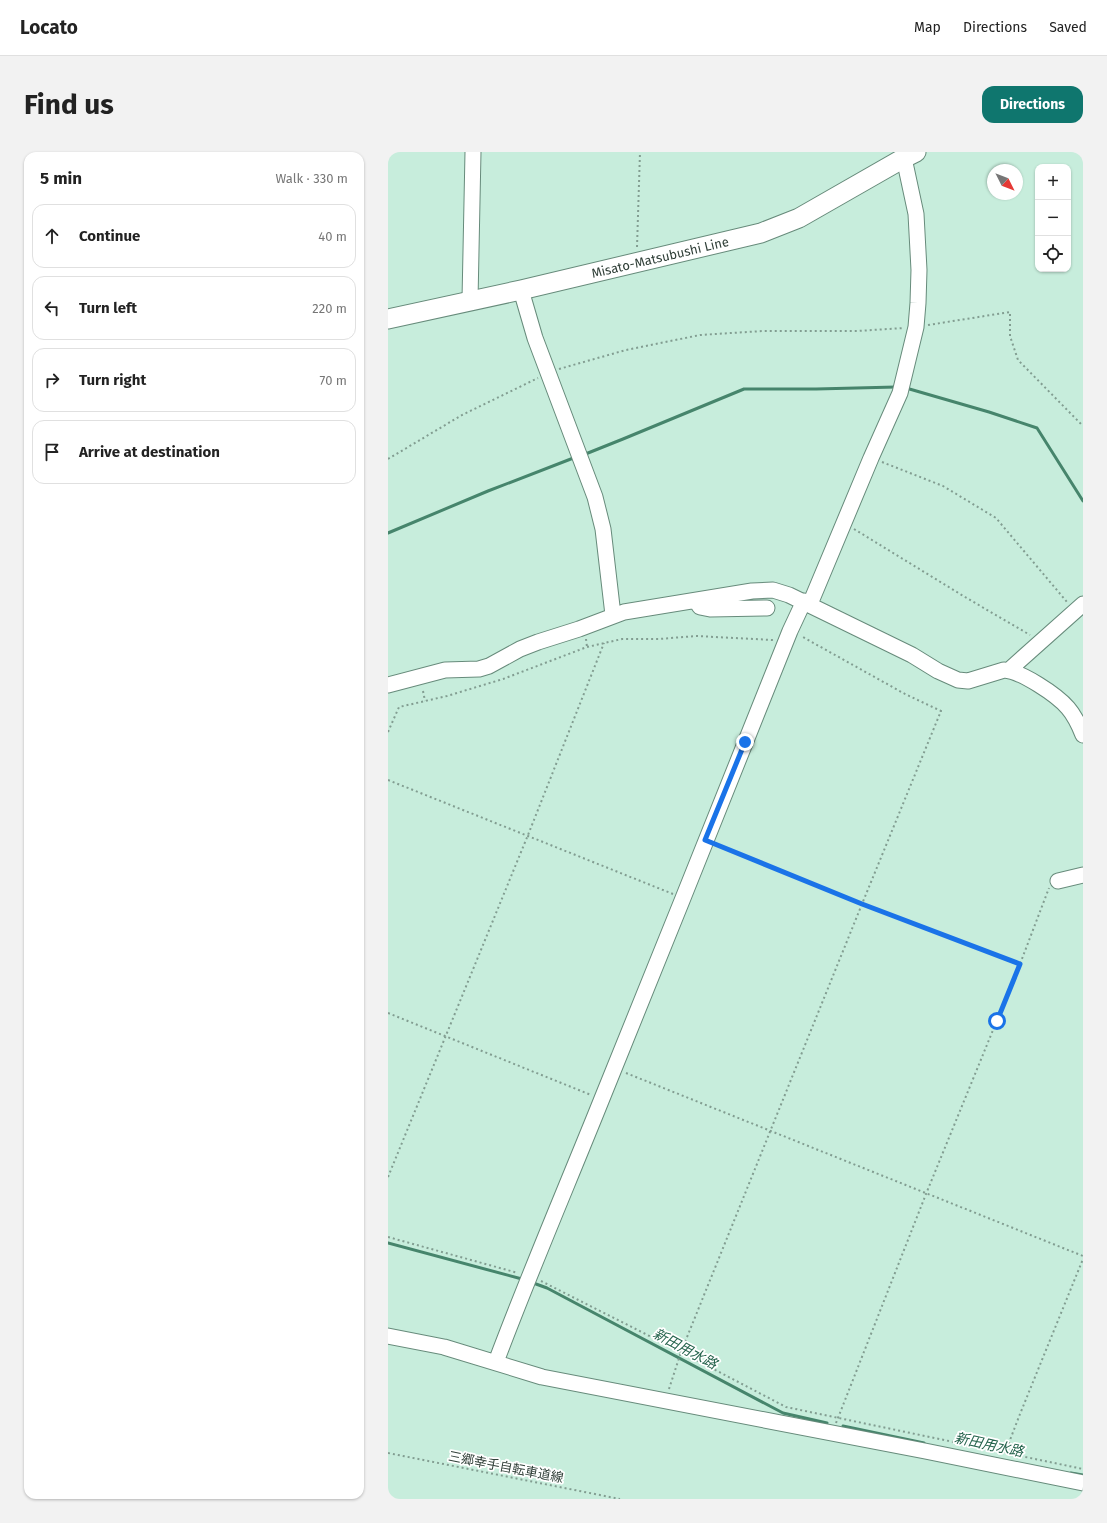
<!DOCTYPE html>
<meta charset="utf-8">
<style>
body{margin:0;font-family:"Fira Sans","Noto Sans JP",sans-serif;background:#f2f2f2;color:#222}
.controls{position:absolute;right:12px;top:12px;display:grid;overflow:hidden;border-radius:8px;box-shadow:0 1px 3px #0004}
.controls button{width:36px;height:36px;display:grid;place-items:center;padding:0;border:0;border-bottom:1px solid #e0e0e0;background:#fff;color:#222;font:20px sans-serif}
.compass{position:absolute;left:599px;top:12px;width:36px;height:36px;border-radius:50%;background:#fff;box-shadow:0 1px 3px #0004;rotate:132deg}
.stop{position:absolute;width:12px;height:12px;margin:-9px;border:3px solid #1a73e8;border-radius:50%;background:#fff}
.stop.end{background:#1a73e8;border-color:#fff;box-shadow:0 1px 4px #0008}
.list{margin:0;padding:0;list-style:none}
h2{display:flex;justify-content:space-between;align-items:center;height:52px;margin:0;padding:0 16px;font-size:17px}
h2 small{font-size:13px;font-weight:400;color:#767676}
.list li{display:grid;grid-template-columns:26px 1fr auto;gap:12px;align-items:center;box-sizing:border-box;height:64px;margin:0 8px 8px;padding:0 8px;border:1px solid #e0e0e0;border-radius:12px}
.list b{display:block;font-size:15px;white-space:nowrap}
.list em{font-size:13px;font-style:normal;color:#767676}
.icon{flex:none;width:22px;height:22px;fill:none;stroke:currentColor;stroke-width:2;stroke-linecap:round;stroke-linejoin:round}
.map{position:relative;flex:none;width:695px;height:1347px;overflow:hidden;border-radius:12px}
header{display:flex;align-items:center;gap:24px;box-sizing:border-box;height:56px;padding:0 20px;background:#fff;border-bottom:1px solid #e0e0e0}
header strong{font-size:19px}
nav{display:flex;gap:22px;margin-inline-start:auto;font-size:14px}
.intro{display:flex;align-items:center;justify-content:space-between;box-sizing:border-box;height:96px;padding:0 24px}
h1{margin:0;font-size:28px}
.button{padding:10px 18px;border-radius:12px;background:#0f766e;color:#fff;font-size:14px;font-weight:700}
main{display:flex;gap:24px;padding:0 24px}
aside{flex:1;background:#fff;border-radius:12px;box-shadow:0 1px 3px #0004}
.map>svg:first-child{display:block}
</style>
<header>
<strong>Locato</strong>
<nav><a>Map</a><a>Directions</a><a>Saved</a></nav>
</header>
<div class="intro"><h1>Find us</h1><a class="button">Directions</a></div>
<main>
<aside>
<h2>5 min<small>Walk · 330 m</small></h2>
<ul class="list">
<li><svg class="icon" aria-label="ahead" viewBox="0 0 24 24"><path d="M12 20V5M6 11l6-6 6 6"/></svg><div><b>Continue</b></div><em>40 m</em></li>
<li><svg class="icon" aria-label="left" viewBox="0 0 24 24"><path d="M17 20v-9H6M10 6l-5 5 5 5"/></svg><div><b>Turn left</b></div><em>220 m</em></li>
<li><svg class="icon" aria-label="right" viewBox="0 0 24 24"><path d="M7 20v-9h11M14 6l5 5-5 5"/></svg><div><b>Turn right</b></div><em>70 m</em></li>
<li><svg class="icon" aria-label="arrive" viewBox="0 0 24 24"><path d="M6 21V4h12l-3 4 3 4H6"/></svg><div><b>Arrive at destination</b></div></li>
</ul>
</aside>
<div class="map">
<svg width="695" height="1347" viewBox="0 0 695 1347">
<rect width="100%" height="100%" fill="#c7eddc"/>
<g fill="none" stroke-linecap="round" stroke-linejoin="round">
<!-- stream -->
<path stroke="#46856c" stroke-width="3" d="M518,236L601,260L649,276L695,349
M195,303L235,287L356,237H428L508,235
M0,381L100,339L188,305
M0,1091L134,1127
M148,1132L159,1136L395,1261L439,1271
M455,1274L536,1291
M683,1321L695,1323"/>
<defs>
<path id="minor" d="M133,138L147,186L207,345L215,377L225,463
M82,148L85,0
M308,449L312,455L322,457L379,456
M422,452L483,306L512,241L528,175L530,151L531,118L528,62L516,6
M621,518L695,452
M0,533L57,518L91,517L101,514L132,497L150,490L191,477L236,460L364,439L385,438L401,443L524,503L550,519L570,528L580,529L616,518C633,519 669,543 680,556C687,564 691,573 695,583
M670,729L695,723
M0,1184L56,1195L154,1225L537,1299L695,1331
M108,1210C141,1122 178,1036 213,949C277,793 339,635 402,479L416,449"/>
<g id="major">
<path id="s1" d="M0,167L133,138L373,81L411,66L516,6L528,0"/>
</g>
</defs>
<!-- minor casing -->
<use href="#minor" stroke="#678b7b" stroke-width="17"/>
<!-- major casing -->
<use href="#major" stroke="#678b7b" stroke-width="21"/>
<!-- path -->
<path stroke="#829d91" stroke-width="2" stroke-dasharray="2 3" stroke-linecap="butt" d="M249,95L252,0
M540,173L622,160V184L630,208L695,274
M171,217L238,198L312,183L375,179H469L516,176
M0,307L74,263L150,226
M494,310L555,334L608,366L679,450
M466,377L577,445L642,483
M198,487L199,495
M35,539L37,549
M0,580L11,555L59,544L115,527L199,495L234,487H271L308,484L385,488
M0,628L285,742
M330,694L474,752L632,812
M0,861L203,943
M238,921L695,1104
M0,1025L140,683L216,491
M0,1085L130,1121
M153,1129L293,1200L398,1255L695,1317
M281,1237L293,1200L474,752L553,559L517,542L413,484
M448,1271L538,1042L632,812L661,736
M0,1301L232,1347
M617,1301L632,1262L695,1107"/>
<!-- minor -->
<use href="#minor" stroke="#fff" stroke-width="15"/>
<!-- major -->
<use href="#major" stroke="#fff" stroke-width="19"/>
</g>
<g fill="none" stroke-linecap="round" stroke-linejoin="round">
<!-- route -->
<path stroke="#1a73e8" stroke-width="5" d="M357,590L317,688L474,752L632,812L609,869"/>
</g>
<g text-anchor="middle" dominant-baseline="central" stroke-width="3.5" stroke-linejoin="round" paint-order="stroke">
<!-- street labels -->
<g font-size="13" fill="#314039" stroke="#fff">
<text stroke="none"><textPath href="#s1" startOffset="279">Misato-Matsubushi Line</textPath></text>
<text transform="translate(118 1315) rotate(11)">三郷幸手自転車道線</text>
</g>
<!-- water labels -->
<g font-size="14" font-style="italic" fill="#24634c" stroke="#fff">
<text transform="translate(297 1197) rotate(28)">新田用水路</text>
<text transform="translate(601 1293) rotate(12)">新田用水路</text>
</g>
</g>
</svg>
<div class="controls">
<button>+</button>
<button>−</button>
<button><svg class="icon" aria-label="locate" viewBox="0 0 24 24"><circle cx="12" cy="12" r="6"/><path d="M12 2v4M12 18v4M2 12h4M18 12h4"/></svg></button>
</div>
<svg class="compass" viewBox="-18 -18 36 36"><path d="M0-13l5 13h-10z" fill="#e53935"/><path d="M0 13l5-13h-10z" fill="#767676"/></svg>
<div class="stop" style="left:609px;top:869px"></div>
<div class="stop end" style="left:357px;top:590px"></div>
</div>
</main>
